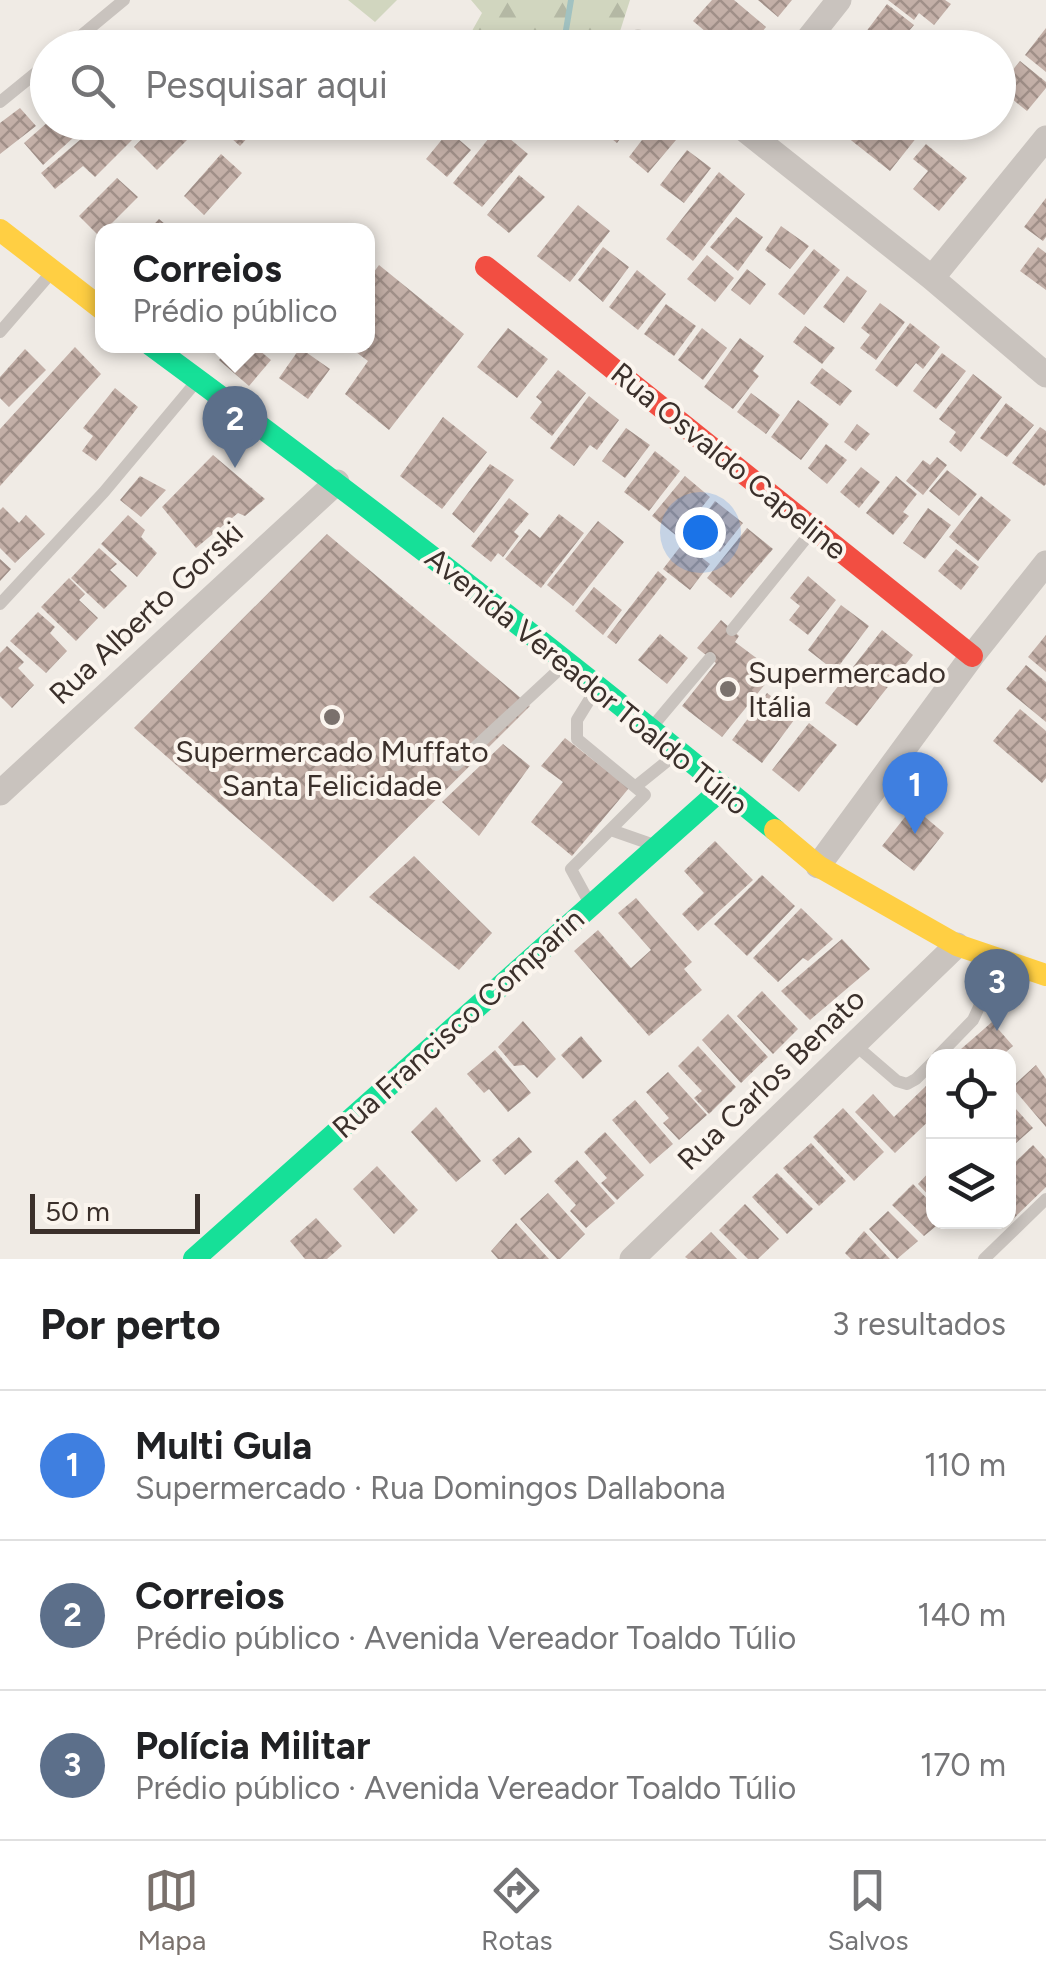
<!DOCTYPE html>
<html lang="pt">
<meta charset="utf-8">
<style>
body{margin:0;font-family:Figtree,sans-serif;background:#f2f2f2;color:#202124}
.controls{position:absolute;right:30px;bottom:30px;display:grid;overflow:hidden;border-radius:20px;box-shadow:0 5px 15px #0003}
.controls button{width:90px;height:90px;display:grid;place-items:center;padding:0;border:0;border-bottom:2px solid #e0e0e0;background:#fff;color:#202124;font:50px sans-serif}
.scale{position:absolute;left:30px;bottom:25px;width:170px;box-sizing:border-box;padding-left:10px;border:5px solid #3b302b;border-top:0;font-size:28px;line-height:35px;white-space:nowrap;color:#3b302b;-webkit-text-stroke:8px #fbf5ee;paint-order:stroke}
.you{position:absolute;left:700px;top:532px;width:35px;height:35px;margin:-25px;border:8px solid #fff;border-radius:50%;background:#1a73e8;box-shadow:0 0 0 15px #1a73e833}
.badge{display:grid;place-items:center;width:65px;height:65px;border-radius:50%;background:#7a716c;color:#fff;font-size:32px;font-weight:700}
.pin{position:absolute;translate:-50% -82px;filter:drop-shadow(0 2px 5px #0008)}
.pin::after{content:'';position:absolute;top:52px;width:35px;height:30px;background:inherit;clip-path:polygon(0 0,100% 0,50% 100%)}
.popup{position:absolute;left:95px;top:223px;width:280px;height:130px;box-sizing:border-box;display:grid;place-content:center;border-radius:20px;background:#fff;filter:drop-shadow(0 2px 8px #0005);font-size:32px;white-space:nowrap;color:#757577}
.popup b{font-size:38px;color:#202124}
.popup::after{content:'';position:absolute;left:50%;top:100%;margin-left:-20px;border:20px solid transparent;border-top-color:#fff}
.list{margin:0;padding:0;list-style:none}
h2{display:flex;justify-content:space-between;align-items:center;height:130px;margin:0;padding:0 40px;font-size:42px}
h2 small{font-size:32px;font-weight:400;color:#757577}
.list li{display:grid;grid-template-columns:65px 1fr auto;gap:30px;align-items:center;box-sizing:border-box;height:150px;padding:0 40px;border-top:2px solid #e0e0e0}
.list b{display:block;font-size:38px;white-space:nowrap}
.list p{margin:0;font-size:32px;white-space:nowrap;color:#757577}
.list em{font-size:32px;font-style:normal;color:#757577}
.icon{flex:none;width:55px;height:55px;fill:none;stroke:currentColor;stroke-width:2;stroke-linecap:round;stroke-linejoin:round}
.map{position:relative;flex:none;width:1046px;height:1259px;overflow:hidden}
.search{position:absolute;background:#fff;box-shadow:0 5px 15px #0003;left:30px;right:30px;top:30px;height:110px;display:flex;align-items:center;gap:25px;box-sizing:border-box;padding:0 35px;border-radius:55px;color:#757577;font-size:38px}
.sheet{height:580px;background:#fff}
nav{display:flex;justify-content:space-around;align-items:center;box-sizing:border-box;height:140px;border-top:2px solid #e0e0e0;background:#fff;font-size:28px;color:#757577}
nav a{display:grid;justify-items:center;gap:5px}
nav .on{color:#7a716c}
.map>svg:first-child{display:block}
</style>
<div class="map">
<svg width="1046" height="1259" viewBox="0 0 1046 1259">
<defs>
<pattern id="forest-firs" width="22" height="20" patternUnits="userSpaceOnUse" patternTransform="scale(2.5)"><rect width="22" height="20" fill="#d1d6bf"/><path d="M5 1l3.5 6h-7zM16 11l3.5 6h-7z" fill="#b4b8a4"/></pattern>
<pattern id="building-cross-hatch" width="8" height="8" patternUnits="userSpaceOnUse" patternTransform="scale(2.5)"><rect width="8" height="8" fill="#c3afa7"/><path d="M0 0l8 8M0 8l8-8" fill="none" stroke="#a08f88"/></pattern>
</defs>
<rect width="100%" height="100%" fill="#f0ebe5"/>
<!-- forest -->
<path fill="url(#forest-firs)" d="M348,0H397L375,22Z
M471,0H630L615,47H463L482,13Z"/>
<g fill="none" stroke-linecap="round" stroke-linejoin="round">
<!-- stream -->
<path stroke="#a1c2c1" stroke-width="6" d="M563,48L571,0"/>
</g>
<!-- building -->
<path fill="url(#building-cross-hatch)" d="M712,0H734L766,27L749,48H725L693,21Z
M758,0H792L778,17Z
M888,0H945L951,4L934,25L919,13L914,20Z
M887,4L914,25L909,31L925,43L922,48H876L862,37Z
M1046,28V72L1025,55Z
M148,37L159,48H136Z
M1020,61L1046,82V88L1027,111L998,88Z
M20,108L36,126L0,154V123Z
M48,122H78L83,129L43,165L24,143Z
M101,122H150L95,177L83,166L55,189L41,173Z
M158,122H205L157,170L134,147Z
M229,122H262L240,146L222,130Z
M596,122H632L617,143L594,125Z
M828,122H886L898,131L903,125L917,137L890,171Z
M655,123L676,140L648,173L629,157Z
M497,128L528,154L482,207L453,183Z
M449,131L471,150L447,177L426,159Z
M926,144L967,178L939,211L913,189L928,171L913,159Z
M687,150L711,168L684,203L660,185Z
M221,154L242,173L204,215L184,196Z
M719,172L745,194L693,261L666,239Z
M519,175L545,197L509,233L487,215Z
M117,178L138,197L99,236L79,216Z
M1046,198V237L1043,241L1024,227Z
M578,205L610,231L570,282L537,256Z
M736,217L763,237L738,271L710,247Z
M159,219L172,230H148Z
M781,226L809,246L790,269L765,250Z
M603,247L629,267L603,302L578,280Z
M1038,247L1046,253V290L1020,271Z
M814,249L840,270L804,315L778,294Z
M707,255L734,278L715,302L687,279Z
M379,265L464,334L389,430L345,394L368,361L348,346H368V280Z
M747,269L766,284L750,305L731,290Z
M637,270L666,294L638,330L609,307Z
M847,276L867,291L844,323L823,307Z
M880,303L905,322L876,360L860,348L870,335L861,328Z
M666,304L696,326L674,356L644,334Z
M910,323L940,347L923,369L916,363L897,387L875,370Z
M805,326L835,348L822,364L793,342Z
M508,328L548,359L517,398L477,367Z
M702,328L727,348L703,380L678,360Z
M740,338L764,356L753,371L759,376L733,409L704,387Z
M232,346H254L271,360L249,386L219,360Z
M75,347L101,374L0,486V429Z
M300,348L330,369L308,399L279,378Z
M25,349L46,370L9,407L0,398V377Z
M942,353L966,371L936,409L913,391Z
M822,368L852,391L840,406L810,383Z
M558,370L586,393L552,436L530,418L542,402L536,397Z
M973,374L1002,397L961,452L949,442L956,432L939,419Z
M115,388L138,407L96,461L82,451L93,436L83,428Z
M751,393L780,415L766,434L737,412Z
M589,396L619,420L597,450L590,445L574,466L550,448Z
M798,400L829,424L801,460L771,437Z
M1006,403L1034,425L1007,457L980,438Z
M443,417L487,452L442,509L400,476Z
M857,424L870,434L856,451L844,442Z
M1040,427L1046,431V484L1044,486L1012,463Z
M626,428L650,445L625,478L602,461Z
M826,444L847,460L827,484L808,468Z
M655,451L680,471L649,511L624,492Z
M213,455L265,499L245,516L238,513L196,548L162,507Z
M937,457L947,465L923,495L906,481L923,460L930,465Z
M490,464L514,480L474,533L452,514Z
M861,467L880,482L859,508L840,492Z
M947,470L977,494L959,516L929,491Z
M140,476L166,490L141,517L120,500Z
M685,476L710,497L678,537L652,516Z
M896,476L917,494L903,512L909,516L893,535L866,513Z
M981,496L1011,520L978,561L949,537Z
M509,498L529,514L514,532L519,536L503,557L498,553L491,562L471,546Z
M715,501L743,523L720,552L693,531Z
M3,507L19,523L26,515L45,534L15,563L0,548V510Z
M928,508L951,525L925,559L903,543Z
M559,514L584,533L541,588L505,559L529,529L540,538Z
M128,515L145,530L141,537L157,553L137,577L101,544Z
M598,521L624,542L573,606L547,585Z
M747,528L773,549L731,598L707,578Z
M327,534L530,706L333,902L134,728Z
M683,543L710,564L690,590L663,569Z
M99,548L117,564L110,570L127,586L104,609L71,578Z
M956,549L979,567L961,590L938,571Z
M0,559L11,569L0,581Z
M658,571L667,579L616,644L607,637Z
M808,576L836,600L808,635L789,620L800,606L790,598Z
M69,578L85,594L79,600L98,618L76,641L41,607Z
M594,587L622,610L603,635L575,611Z
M841,605L869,626L835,671L808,650Z
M38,612L55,627L50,633L67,651L46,673L10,641Z
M721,620L739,636L735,642L775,672L722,737L682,706L716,663L697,648Z
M882,630L913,655L857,726L825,703Z
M660,634L688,658L667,684L638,660Z
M1046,635V672L1028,657Z
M7,646L24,662L18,668L34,685L12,708L0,696V653Z
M1026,665L1046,682V722L1006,689Z
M767,693L797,716L762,763L732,740Z
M1020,709L1046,731V778L1042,783L993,741Z
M809,723L837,745L799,792L772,770Z
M565,738L629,788L572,856L531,822L563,782L541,766Z
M503,744L530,766L479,836L442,802Z
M913,807L944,833L914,871L882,846Z
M715,841L753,880L698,931L682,914L704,893L684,871Z
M414,856L492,933L459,970L369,897Z
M762,875L795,906L747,956L714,924Z
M636,898L692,962L684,969L702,990L649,1036L574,951L598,930L631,968L651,950L618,913Z
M801,908L833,939L808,961L803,958L778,982L753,958Z
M842,939L870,969L810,1020L781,991Z
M762,991L798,1029L773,1054L737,1016Z
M728,1014L768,1057L741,1083L702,1040Z
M523,1021L556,1059L537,1078L524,1065L514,1066L498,1047Z
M992,1022L1013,1046L1001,1056H953Z
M581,1036L602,1061L583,1079L561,1055Z
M698,1046L736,1087L709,1114L694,1098L702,1091L678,1066Z
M495,1050L531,1093L508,1112L489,1089L484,1093L467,1074Z
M1036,1065L1046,1079V1127L1012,1087Z
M668,1072L707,1115L679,1140L663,1123L669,1118L646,1092Z
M927,1085L934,1091V1116L895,1153L855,1112L873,1094L894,1117Z
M635,1100L673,1144L650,1164L612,1120Z
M1008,1100L1033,1128L1015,1144L1008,1135Z
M436,1107L481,1161L456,1182L411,1132Z
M843,1108L884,1152L854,1181L813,1137Z
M605,1132L644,1175L617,1200L601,1183L607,1178L584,1152Z
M519,1137L532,1152L505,1175L492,1160Z
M811,1143L846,1181L819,1206L783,1168Z
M1033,1145L1046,1159V1187L1013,1219L1008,1215V1169Z
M577,1160L615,1203L586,1228L570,1211L576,1205L554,1181Z
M377,1166L418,1210L394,1234L353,1189Z
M934,1167V1201L918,1184Z
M777,1173L813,1209L787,1234L752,1197Z
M913,1184L934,1206V1222H941L924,1236L892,1205Z
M548,1193L585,1234L560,1259H557L520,1219Z
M745,1204L779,1239L758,1259H748L719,1230Z
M888,1211L918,1241L897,1259L869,1229Z
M316,1218L342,1246L327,1259H305L290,1241Z
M516,1223L549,1259H498L491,1251Z
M864,1231L890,1259H851L845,1253Z
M711,1232L737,1259H688L685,1257Z"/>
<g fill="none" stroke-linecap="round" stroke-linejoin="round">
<!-- lane -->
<path stroke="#c9c3be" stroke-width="12" d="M66,48L124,0
M0,102L48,63
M0,332L51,273
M0,604L104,492L196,382
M732,630L812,531
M652,727L710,658
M456,765L564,665
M635,787L676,754
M611,830L651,844
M589,902L571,869L645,795L577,739V720L596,689
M854,1044L897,1081L907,1084L916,1079L934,1061
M938,1056L973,1020L999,964
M984,1259L1046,1199"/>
<!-- street -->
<path stroke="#c9c3be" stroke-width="25" d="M638,42L644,48
M801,48L839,0
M735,122L932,278L1046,375
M932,278L1046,138
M0,793L337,482
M818,866L972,656L1046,563
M632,1259L957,945"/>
<!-- fast -->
<path stroke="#16e098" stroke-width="22" d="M152,346C364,502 572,663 775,830
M194,1259L723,788"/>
<!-- slow -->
<path stroke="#ffcf43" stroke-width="22" d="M0,230L102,309
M775,830L818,866L957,945L1046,975"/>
<!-- jam -->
<path stroke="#f24e42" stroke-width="22" d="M486,267L972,656"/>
</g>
<!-- markers -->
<g fill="#7a716c" stroke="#fbf5ee" stroke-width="4">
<circle cx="728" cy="689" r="10"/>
<circle cx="332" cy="717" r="10"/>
</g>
<g text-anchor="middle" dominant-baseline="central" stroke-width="8" stroke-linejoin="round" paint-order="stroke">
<!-- street labels -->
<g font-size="30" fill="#3b302b" stroke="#fbf5ee">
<text transform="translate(729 461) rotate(39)">Rua Osvaldo Capeline</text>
<text transform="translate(146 613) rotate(-43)">Rua Alberto Gorski</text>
<text transform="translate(587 681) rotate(39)">Avenida Vereador Toaldo Túlio</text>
<text transform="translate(458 1023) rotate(-42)">Rua Francisco Comparin</text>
<text transform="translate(771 1079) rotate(-44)">Rua Carlos Benato</text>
</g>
<!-- poi labels -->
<g font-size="30" fill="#3b302b" stroke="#fbf5ee" text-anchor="start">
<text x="748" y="672">Supermercado<tspan x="748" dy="34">Itália</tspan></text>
<text x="332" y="751" text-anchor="middle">Supermercado Muffato<tspan x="332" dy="34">Santa Felicidade</tspan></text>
</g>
</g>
</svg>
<div class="controls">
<button><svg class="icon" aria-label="locate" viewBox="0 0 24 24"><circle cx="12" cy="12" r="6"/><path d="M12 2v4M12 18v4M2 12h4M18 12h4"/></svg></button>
<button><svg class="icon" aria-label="layers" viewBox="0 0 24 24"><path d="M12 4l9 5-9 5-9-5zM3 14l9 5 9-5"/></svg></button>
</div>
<div class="scale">50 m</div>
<div class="you"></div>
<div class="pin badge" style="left:915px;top:834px;background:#3f7fe0">1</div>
<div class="pin badge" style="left:235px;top:468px;background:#5c6f8a">2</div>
<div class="popup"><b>Correios</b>Prédio público</div>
<div class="pin badge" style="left:997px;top:1031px;background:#5c6f8a">3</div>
<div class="search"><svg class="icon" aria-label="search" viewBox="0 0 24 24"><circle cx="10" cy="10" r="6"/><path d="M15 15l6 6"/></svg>Pesquisar aqui</div>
</div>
<section class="sheet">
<h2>Por perto<small>3 resultados</small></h2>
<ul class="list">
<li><span class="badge" style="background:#3f7fe0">1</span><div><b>Multi Gula</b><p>Supermercado · Rua Domingos Dallabona</p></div><em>110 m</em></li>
<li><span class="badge" style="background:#5c6f8a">2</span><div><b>Correios</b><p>Prédio público · Avenida Vereador Toaldo Túlio</p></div><em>140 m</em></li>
<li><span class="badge" style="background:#5c6f8a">3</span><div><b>Polícia Militar</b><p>Prédio público · Avenida Vereador Toaldo Túlio</p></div><em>170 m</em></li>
</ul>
</section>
<nav>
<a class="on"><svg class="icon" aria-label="map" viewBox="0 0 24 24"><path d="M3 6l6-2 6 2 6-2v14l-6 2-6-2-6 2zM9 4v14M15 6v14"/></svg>Mapa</a>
<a><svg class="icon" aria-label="directions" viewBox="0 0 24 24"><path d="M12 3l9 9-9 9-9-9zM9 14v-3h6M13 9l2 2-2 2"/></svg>Rotas</a>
<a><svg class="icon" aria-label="saved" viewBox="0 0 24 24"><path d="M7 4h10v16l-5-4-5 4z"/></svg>Salvos</a>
</nav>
